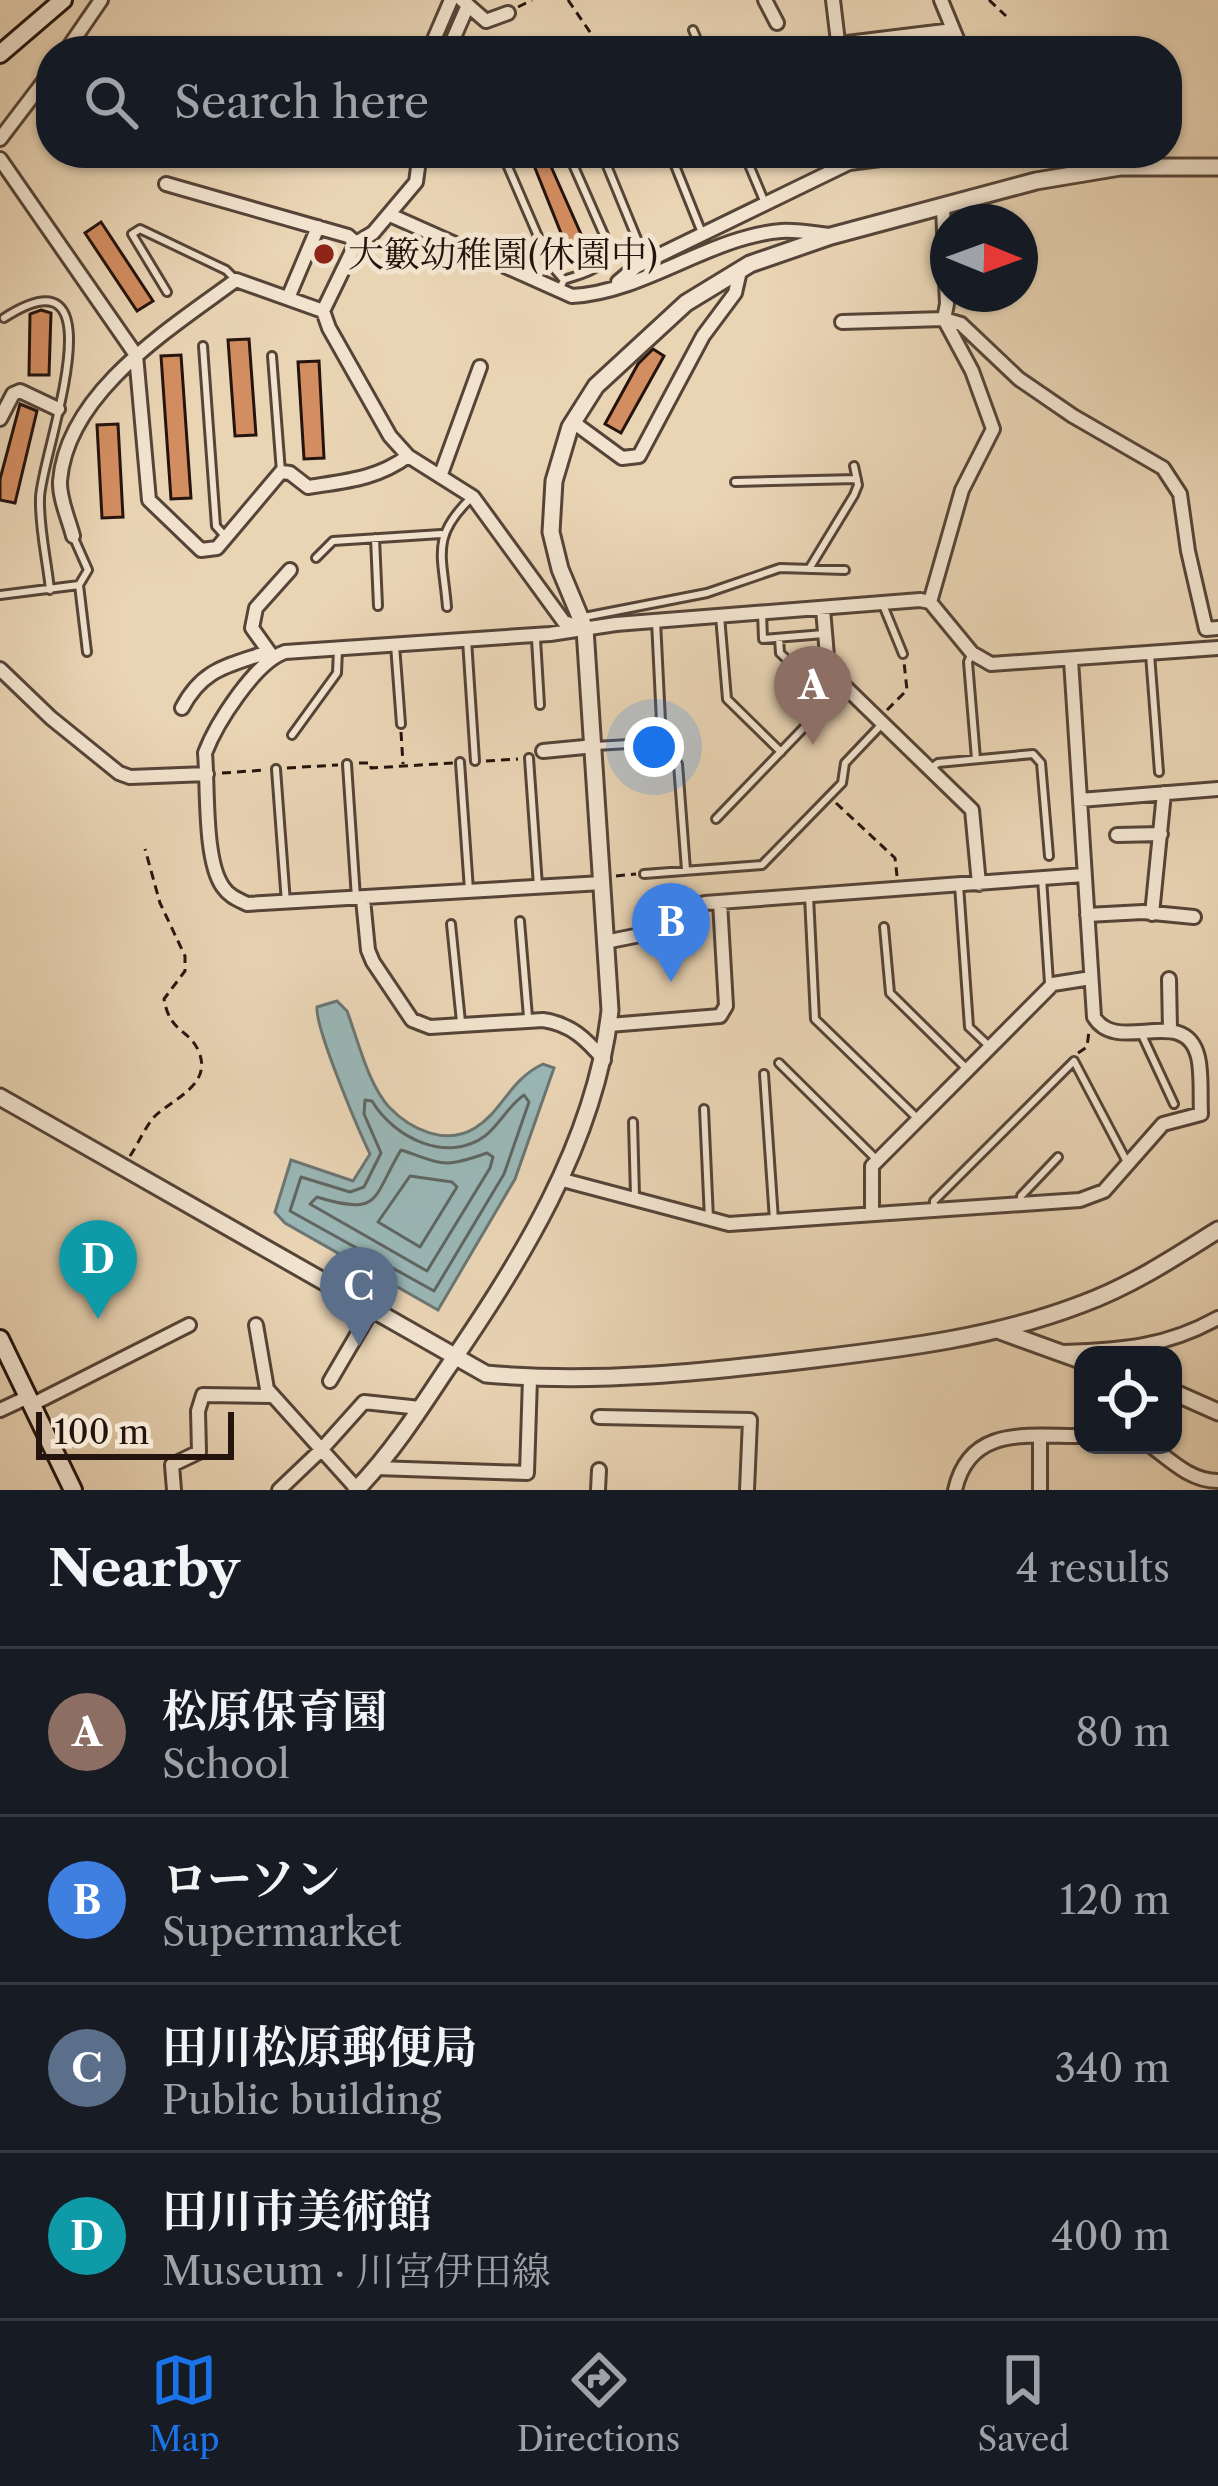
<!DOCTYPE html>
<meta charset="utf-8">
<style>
body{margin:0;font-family:"Libre Caslon Text","Noto Serif JP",serif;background:#242831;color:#f1f3f6}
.controls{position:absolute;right:36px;bottom:36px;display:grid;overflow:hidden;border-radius:24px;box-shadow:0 3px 9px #0004}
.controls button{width:108px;height:108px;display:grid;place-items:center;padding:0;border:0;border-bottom:3px solid #363941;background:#171b24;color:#f1f3f6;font:60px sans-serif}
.compass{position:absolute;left:930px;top:204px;width:108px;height:108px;border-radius:50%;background:#171b24;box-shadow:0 3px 9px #0004;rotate:91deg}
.scale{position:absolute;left:36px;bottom:30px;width:198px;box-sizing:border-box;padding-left:12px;border:6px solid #25140e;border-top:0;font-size:33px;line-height:42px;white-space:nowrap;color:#25140e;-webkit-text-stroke:9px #f1e3ce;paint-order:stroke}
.you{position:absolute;left:654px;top:747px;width:42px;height:42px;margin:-30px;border:9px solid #fff;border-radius:50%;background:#1a73e8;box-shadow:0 0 0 18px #1a73e833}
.badge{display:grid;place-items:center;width:78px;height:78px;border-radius:50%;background:#1a73e8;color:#fff;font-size:39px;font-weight:700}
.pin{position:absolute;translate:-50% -99px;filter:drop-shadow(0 3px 6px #0008)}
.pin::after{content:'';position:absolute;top:63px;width:42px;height:36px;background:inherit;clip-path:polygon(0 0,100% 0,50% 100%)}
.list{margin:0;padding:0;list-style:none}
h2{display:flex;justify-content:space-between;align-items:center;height:156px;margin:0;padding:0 48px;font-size:51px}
h2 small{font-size:39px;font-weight:400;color:#9ea1a6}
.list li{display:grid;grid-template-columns:78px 1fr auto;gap:36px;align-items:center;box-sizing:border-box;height:168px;padding:0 48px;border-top:3px solid #363941}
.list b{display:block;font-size:45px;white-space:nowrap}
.list p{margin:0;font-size:39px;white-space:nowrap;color:#9ea1a6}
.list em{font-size:39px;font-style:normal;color:#9ea1a6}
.icon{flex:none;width:66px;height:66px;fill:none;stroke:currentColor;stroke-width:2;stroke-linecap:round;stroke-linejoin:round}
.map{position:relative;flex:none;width:1218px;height:1490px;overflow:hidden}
.search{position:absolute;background:#171b24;box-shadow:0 3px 9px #0004;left:36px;right:36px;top:36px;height:132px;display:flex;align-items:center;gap:30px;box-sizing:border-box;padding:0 42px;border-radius:48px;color:#9ea1a6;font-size:45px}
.sheet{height:828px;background:#171b24}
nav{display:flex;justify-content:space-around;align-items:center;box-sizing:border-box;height:168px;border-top:3px solid #363941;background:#171b24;font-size:33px;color:#9ea1a6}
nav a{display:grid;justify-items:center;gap:6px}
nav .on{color:#1a73e8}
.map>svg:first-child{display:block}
</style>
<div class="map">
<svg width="1218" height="1490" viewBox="0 0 1218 1490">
<rect width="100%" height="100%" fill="#e9d4b4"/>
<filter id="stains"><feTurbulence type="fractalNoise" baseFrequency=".00167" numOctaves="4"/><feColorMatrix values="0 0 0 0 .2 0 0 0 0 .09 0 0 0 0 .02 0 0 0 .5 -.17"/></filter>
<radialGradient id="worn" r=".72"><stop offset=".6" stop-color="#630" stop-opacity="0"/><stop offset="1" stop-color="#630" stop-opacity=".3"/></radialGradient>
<!-- water -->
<path fill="#9ab7b6" stroke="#6b7673" stroke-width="3" d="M337,1001L347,1011C358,1040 368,1084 389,1107C411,1130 446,1146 475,1128C503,1111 509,1080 543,1064L554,1068L515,1179L438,1310L285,1223L275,1212L291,1160L353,1181L370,1154C358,1129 315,1028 317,1007Z"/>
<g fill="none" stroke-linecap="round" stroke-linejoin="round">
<!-- shore -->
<path stroke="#606662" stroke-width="3" d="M524,1095L529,1102L504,1174L434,1291L290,1211L301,1177L350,1192L364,1187L381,1153L364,1114L365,1100L372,1101C394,1138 447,1164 485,1136C500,1124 509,1105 524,1095Z
M401,1150C443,1164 442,1169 487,1153L493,1157L490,1168L427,1271L310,1204L317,1197C382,1217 372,1198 401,1150Z
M410,1176L452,1182L457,1187L420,1247L378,1222Z"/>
</g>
<!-- building -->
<path fill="#d28d60" stroke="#25140e" stroke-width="3" d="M529,153H545L584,241L567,248Z
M101,222L153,301L137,311L85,233Z
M41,310L51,313L49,375H29L30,314Z
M249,339L256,435L235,436L228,340Z
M653,349L664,356L621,433L605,424L638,364Z
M181,355L191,498L171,499L161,356Z
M319,361L324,458L304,459L298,362Z
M20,404L37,411L15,503L0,500V479Z
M118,424L123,517L102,518L97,425Z"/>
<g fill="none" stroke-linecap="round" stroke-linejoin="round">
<defs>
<path id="service" d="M693,30L702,51
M502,153L550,264L563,279
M670,153L702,233
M744,153L765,203
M605,161L646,261
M559,290L564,280C587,272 605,271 608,244L568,153
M167,292L132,234L140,229L226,270L236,280
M4,318C125,240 40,458 40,498C39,528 47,560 50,590
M203,346L216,526L225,536
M272,356L281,472
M735,482L857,479
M375,538L378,606
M316,558L333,541L441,534
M809,569L854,495L858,485L854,466
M79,585L87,652
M0,595L79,585L88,570L73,536
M883,605L903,654
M447,607C443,556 430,538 470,499
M762,613L763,639L824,634
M720,616L727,699L781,752
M584,617L707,593L780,568L845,570
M656,621L662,742L678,764L686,870
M779,638L780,653L814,685
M536,639L540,705
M467,640L475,761
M395,645L401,724
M972,653L968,662L976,759
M1150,654L1159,772
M292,735L337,673L338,649
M595,746L662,742
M529,758L538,886
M460,762L469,890
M347,764L356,898
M276,769L286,903
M930,769L938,763L1033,754L1041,763L1049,856
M716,819L844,686
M644,874L762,865L842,783L845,763L883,723
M1042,878L1049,983
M959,885L969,1027L989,1046
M809,896L815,1019L917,1118
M520,921L528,1017
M451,924L461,1022
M884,927L890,993L968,1070
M1142,1035L1174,1104
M779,1063L875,1158
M764,1074L774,1220
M704,1109L709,1219
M633,1122L635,1196
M1021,1201V1196L1058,1157
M934,1206V1201L1074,1061L1127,1162"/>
<path id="minor" d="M462,0L486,21L508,13
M765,0L777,23
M833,0L839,50
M941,0L962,51
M839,44L953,30
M66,51L101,0
M429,51L451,0
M448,51L468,5
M0,139L51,72
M420,153L416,182L373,233L356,243L323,311L329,328L390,436L408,456L473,497L564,622L578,627
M0,159L136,355L149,500L201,550L217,548L281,472L290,473L308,487C346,481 377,479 408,456
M166,184L348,236L356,243
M390,215L572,296C645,292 709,237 781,231C797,230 813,233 829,235
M618,282L637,266L849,163L928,153
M288,298L318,227
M842,322L944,319L961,324L1019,379L1073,416L1163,468L1180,494L1188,551L1206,629L1218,628
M0,419L13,394L20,391L58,409
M573,422L622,458L639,456L703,336L735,293L740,271
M441,474L480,367
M73,536C69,520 59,498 60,481C67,392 171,328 236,280L323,311
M930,602L962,490L993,429L972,371L944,319L947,304L943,206
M823,609L827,656L834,676L972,810L979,884
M272,656L252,628L256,608L290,570
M0,669L51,718L119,773L130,777L207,774
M182,708C203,668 228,666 268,652
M543,751L595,746
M1080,800L1218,789
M1117,835L1161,834
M602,883L247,904C237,899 229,896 223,887C204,861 208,788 205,753C216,724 255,662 285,652L550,634L616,624L920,600L930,602L972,653L991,664L1218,648
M363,899L368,950L373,962L412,1020L430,1027L543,1020C571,1024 586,1039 604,1060
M1152,914L1164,793
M1087,915L1143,912L1194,917
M605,942L645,934L687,907L705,903L1084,875
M1169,979L1170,1030
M609,1025L720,1016L726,1006L720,902
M559,1179L729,1224L1080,1200L1104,1191L1163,1124L1201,1114C1200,1095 1202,1074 1198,1057C1185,1003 1117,1056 1094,1017L1071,660
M872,1214V1166L1053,984L1091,978
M256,1325L267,1389L357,1489
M1063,1352C1122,1350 1166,1347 1218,1318
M330,1381L371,1311
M31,1405L189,1325
M0,1410L28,1397
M599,1417L750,1420L747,1490
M1150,1445C1171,1461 1191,1481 1218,1481
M376,1468L527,1473L530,1378
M174,1490L172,1465L199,1452L198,1411L203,1395L272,1396
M279,1490L321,1450L364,1402L420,1408
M598,1490L599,1470
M955,1490C970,1424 1029,1437 1083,1436
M1040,1490V1437"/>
<path id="tertiary" d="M0,1097L486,1374C595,1384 706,1372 814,1359C905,1348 996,1337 1082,1304C1131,1286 1174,1258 1218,1230
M1000,1331L1083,1361
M1173,1392L1218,1412
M356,1490C390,1455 417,1414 444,1373C518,1265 596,1143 610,1010L585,629L560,569L551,532L554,481L570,427L596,386L686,303L750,264L831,236L1036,181L1120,167H1218"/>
<path id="secondary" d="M0,54L63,0
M0,1339L73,1490"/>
</defs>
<!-- service casing -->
<use href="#service" stroke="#564438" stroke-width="12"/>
<!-- minor casing -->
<use href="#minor" stroke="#564438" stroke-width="18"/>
<!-- tertiary casing -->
<use href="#tertiary" stroke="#564438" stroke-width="21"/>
<!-- secondary casing -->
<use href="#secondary" stroke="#25140e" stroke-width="22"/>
<!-- path -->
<path stroke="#25140e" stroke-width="3" stroke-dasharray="9 6" stroke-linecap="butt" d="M568,0L592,35V51
M989,0L1006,16
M518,7L532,0
M887,710L907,690L904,662
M401,732L403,764
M486,761L518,759
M359,763H371V768L453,763
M287,768L338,765
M222,773L266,770
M836,803L895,858L897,876
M616,876L636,874
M1078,1053L1087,1047L1089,1031
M130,1156C138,1144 145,1127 155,1116C174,1098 212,1085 199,1052C189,1028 170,1034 164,999L185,971V956L160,903L145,849"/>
<!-- service -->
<use href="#service" stroke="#f1e3ce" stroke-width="6"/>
<!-- minor -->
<use href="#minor" stroke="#f1e3ce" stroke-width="12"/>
<!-- tertiary -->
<use href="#tertiary" stroke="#f1e3ce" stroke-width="15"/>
<!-- secondary -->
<use href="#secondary" stroke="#f1e3ce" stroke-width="16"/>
</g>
<!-- markers -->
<circle fill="#8f2418" stroke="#f1e3ce" stroke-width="4.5" cx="324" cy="254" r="12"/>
<g text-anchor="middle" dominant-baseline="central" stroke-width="10" stroke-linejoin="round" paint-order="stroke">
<!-- poi labels -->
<g font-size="36" fill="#25140e" stroke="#f1e3ce" text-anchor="start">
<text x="348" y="254">大籔幼稚園(休園中)</text>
</g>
</g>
<rect width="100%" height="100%" filter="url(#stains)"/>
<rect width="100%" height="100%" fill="url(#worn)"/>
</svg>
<div class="controls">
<button><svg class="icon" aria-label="locate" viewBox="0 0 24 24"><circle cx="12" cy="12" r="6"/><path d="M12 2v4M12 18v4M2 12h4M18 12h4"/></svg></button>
</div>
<svg class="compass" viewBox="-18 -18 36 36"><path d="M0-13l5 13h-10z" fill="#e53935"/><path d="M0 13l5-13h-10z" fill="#9ea1a6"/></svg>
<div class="scale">100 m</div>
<div class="you"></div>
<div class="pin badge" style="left:813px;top:745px;background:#8d6e63">A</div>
<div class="pin badge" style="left:671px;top:982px;background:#3f7fe0">B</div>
<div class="pin badge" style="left:359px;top:1346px;background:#5c6f8a">C</div>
<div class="pin badge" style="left:98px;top:1319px;background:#0f9aa8">D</div>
<div class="search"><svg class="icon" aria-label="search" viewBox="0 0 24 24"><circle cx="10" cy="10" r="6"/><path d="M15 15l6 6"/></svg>Search here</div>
</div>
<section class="sheet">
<h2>Nearby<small>4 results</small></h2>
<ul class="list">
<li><span class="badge" style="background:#8d6e63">A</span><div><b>松原保育園</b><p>School</p></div><em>80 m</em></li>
<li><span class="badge" style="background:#3f7fe0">B</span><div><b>ローソン</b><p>Supermarket</p></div><em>120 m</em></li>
<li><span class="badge" style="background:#5c6f8a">C</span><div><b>田川松原郵便局</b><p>Public building</p></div><em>340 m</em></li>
<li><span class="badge" style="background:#0f9aa8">D</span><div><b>田川市美術館</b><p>Museum · 川宮伊田線</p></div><em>400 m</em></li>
</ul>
</section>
<nav>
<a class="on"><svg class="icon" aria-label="map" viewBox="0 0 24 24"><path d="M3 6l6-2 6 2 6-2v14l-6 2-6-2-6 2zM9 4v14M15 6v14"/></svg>Map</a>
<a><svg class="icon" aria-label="directions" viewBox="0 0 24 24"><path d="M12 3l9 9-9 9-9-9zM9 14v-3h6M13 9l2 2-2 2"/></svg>Directions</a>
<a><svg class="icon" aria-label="saved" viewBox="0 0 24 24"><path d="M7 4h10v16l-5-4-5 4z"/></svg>Saved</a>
</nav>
